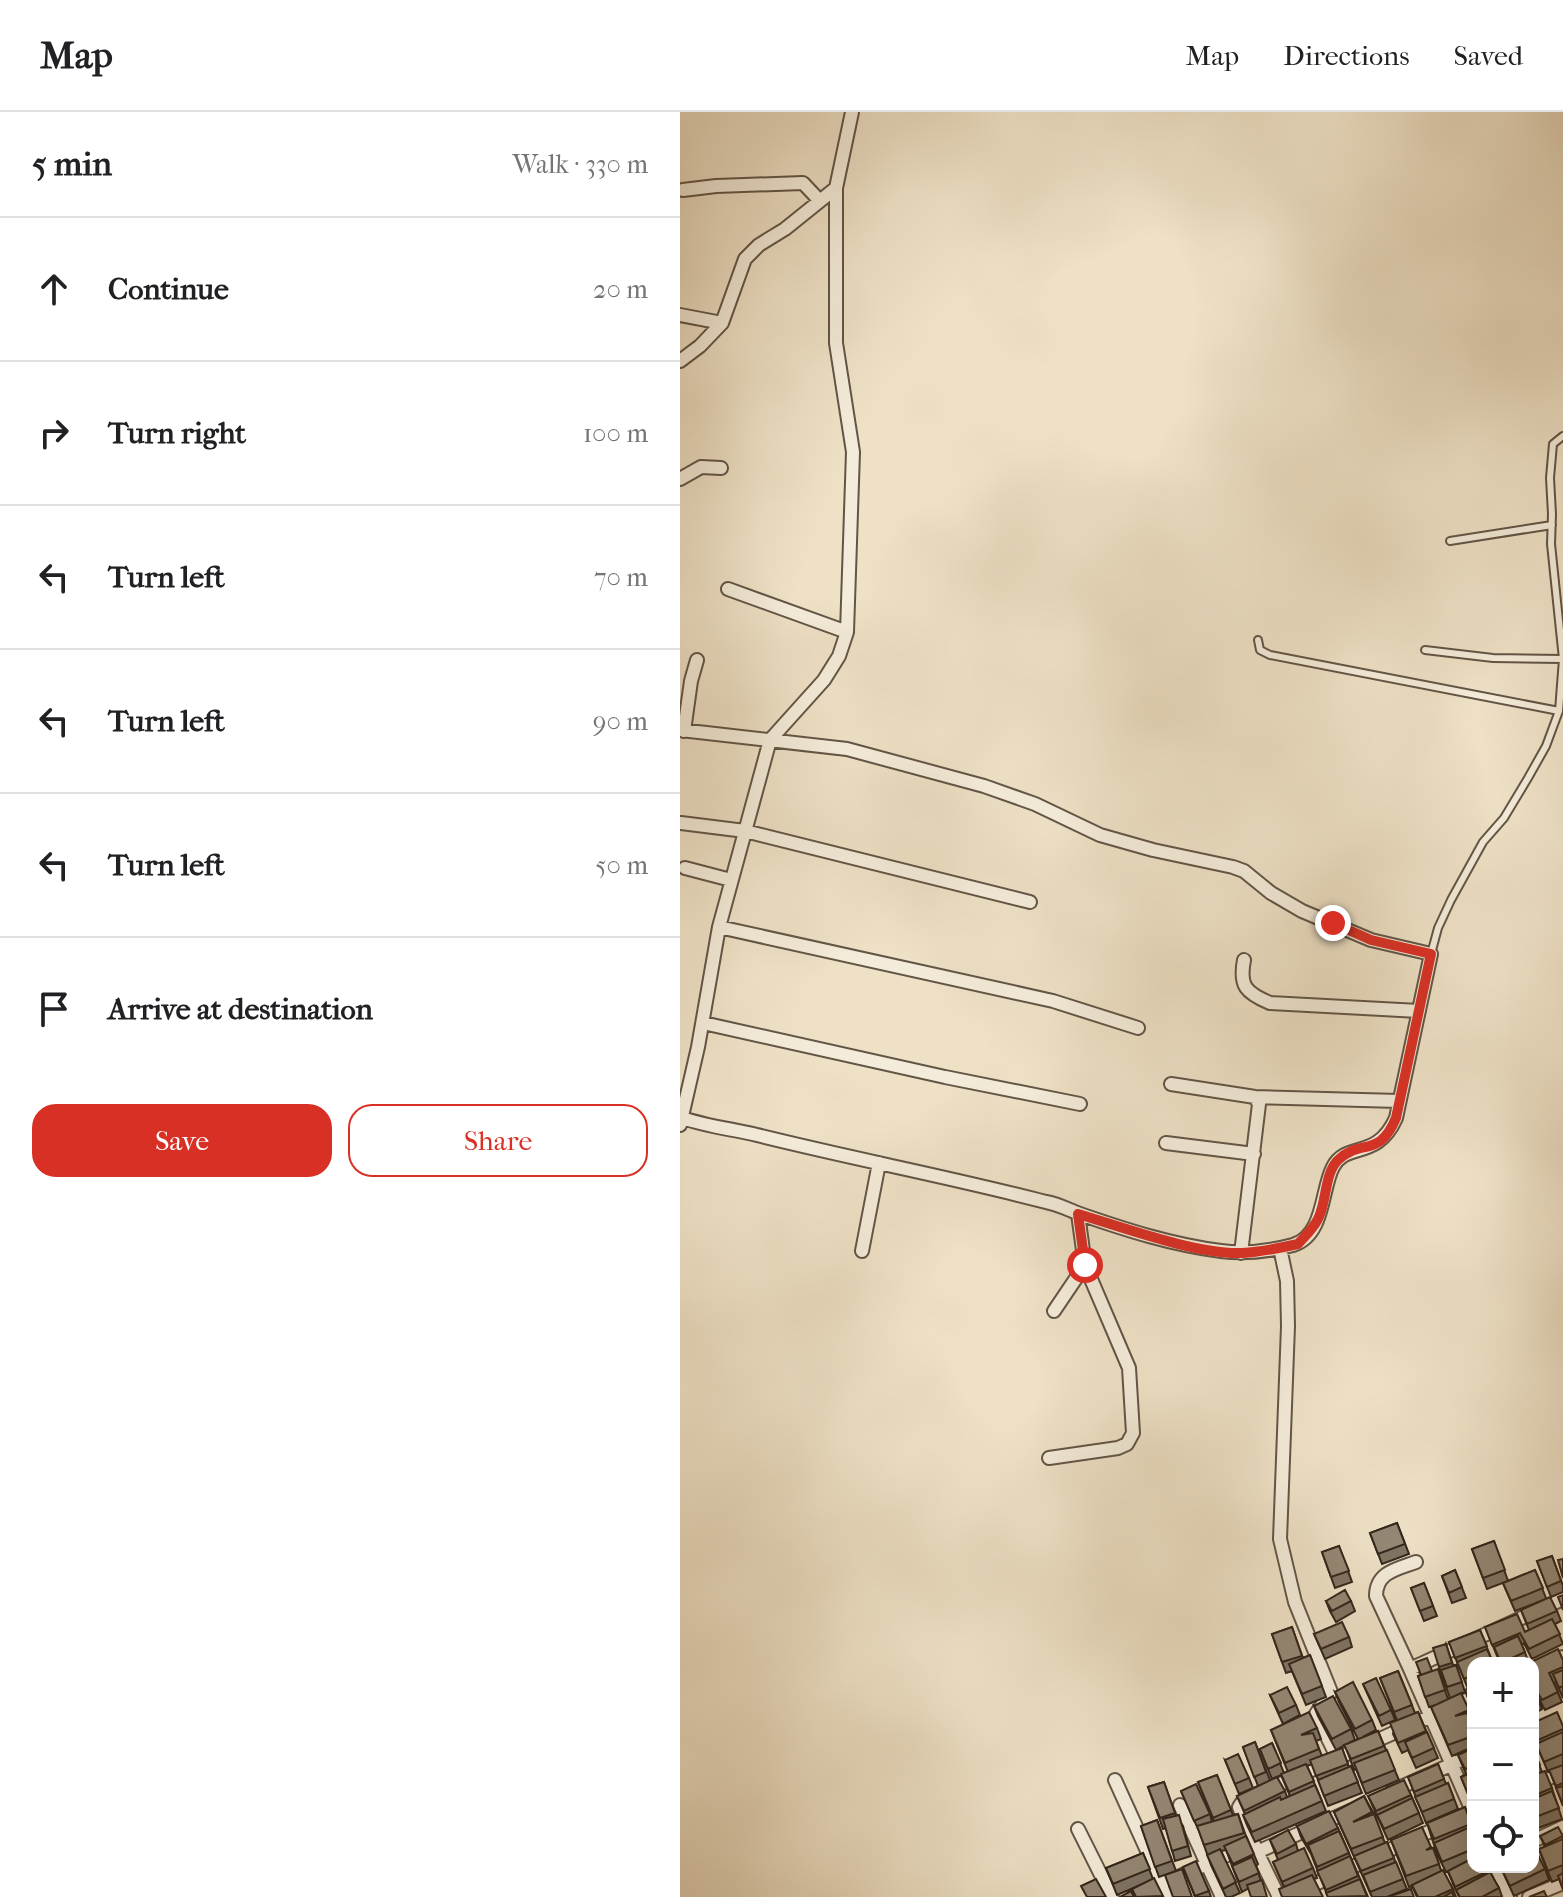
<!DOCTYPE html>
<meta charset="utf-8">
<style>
body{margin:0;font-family:"IM FELL French Canon",serif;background:#f2f2f2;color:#202124}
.controls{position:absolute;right:24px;bottom:24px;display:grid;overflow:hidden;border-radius:16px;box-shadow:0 8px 32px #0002}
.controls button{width:72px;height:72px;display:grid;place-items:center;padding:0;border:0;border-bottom:2px solid #e0e0e0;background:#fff;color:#202124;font:40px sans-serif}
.stop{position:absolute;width:24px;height:24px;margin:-18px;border:6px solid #d93025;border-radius:50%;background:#fff}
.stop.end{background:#d93025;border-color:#fff;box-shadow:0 2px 8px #0008}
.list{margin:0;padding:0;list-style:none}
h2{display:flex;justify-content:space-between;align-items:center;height:104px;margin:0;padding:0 32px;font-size:34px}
h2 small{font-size:26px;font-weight:400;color:#757577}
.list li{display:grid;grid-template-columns:52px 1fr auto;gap:24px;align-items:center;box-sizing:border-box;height:144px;padding:0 32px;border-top:2px solid #e0e0e0}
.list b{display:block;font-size:30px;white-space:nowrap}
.list em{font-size:26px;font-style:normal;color:#757577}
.actions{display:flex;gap:16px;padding:24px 32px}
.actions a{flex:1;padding:18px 0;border:2px solid #d93025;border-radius:24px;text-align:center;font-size:28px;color:#d93025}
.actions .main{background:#d93025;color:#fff}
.icon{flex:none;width:44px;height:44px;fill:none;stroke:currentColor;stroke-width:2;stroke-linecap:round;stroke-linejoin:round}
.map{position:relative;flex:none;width:883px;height:1785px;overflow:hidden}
header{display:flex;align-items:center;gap:48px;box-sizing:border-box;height:112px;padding:0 40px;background:#fff;border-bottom:2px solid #e0e0e0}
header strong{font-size:38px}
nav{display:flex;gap:44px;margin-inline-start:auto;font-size:28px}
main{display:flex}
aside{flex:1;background:#fff}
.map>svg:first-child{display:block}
</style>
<header>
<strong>Map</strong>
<nav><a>Map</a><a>Directions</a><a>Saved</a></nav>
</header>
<main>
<aside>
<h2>5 min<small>Walk · 330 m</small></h2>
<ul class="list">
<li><svg class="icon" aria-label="ahead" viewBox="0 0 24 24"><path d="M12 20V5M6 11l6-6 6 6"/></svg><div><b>Continue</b></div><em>20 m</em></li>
<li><svg class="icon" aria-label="right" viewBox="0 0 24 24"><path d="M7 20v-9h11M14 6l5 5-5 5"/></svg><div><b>Turn right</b></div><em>100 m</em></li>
<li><svg class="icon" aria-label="left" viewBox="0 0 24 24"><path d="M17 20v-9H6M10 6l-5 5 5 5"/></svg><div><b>Turn left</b></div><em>70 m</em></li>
<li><svg class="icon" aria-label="left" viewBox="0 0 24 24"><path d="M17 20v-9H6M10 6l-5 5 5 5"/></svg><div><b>Turn left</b></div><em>90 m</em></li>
<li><svg class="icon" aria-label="left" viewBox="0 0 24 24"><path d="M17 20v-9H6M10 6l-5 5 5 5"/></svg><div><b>Turn left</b></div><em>50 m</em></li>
<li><svg class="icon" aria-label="arrive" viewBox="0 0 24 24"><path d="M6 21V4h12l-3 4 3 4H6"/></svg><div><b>Arrive at destination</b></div></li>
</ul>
<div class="actions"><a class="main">Save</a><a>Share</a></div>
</aside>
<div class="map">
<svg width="883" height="1785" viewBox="0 0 883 1785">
<rect width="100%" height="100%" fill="#eee1c6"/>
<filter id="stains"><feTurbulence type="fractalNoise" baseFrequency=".0025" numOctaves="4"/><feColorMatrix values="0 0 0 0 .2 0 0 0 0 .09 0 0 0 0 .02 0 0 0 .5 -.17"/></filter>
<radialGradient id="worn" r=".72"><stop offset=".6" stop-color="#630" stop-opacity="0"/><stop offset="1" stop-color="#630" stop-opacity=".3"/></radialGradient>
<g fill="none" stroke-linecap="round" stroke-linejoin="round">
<defs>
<path id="service" d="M770,429L872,413
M578,528L580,538L590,543L879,599
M745,538L813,546L883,547
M751,842L758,816L771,788L803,730L824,706L848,666L866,634L879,599L883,547L871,432L872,402L870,366L873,332L883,324"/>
<path id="minor" d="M3,78L36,74L123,71L140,89
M0,203L42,211
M0,249L20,234L42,211L65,147L79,133L105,117L156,76L172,0
M0,367L21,355L41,356
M48,477L167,520
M0,618L167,637L304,674L355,692L420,723L473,738L553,755L564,759L591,781L622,799L691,828L751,842L716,1006C697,1049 666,1029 653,1055C641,1077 645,1123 613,1133C590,1139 564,1142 541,1139C493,1133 446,1118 400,1102C389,1098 378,1092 366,1090C270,1065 173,1047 77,1023C52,1017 24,1014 0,1005
M4,619L11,569L17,548
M1,711L65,719L350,790
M5,756L51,768
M39,815L373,889L458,916
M564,848C559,874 566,881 590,891L739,899
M23,911L265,965L400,992
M491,972L575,985L579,992L561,1141
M575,985L719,989
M0,1013L18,935L39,815L90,628L144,568L159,544L167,520L173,340L156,231V76
M486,1031L574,1042
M600,1136L607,1169L608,1214L600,1427L615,1490L651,1580L636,1602L657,1645
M182,1139L199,1051
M374,1199L405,1153
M369,1346L438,1336L447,1332L453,1321L449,1256L405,1153L398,1102
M730,1557L696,1484C696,1460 717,1457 736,1450
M853,1558L883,1545
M435,1668L488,1785
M853,1673L883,1660
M712,1679L793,1643
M500,1693L542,1785
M670,1699L577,1740L559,1695L563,1689L793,1585
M793,1701L730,1557L883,1487
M398,1717L432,1785
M853,1729L883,1715
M577,1740L599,1785
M816,1755L830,1785
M453,1785L563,1736
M607,1785L764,1713
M728,1785L793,1755
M849,1785L883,1771"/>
</defs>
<!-- service casing -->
<use href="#service" stroke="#625546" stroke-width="10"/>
<!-- minor casing -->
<use href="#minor" stroke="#625546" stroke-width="16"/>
<!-- service -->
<use href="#service" stroke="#f4ecda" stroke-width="6"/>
<!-- minor -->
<use href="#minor" stroke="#f4ecda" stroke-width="12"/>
</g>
<!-- wall -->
<path fill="#7f7464" stroke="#33261c" stroke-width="2" d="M717,1411L729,1442L702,1452L690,1421Z
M814,1429L828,1469L807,1477L792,1437Z
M659,1434L672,1470L655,1476L642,1440Z
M872,1444L883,1474V1480L871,1485L857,1449Z
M775,1458L786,1486L772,1491L762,1464Z
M855,1458L866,1486L877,1499L881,1509L875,1512L883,1532L852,1547L844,1531L842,1533L849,1551H820L805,1515L845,1520L849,1518L841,1498L866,1487L835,1499L823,1471Z
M744,1471L757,1504L744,1509L731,1476Z
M646,1489H671L675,1499L656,1510L650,1499Z
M612,1515L623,1546L630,1543L646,1585L626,1593L612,1559L606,1561L592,1522Z
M800,1518L813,1551H793V1609V1608L790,1609L793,1616V1635L772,1644L751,1595L756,1593L749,1595L738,1564L758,1558L768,1587L770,1586L759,1555L766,1532L773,1553H776L785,1580L781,1582L790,1601L793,1599L785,1578L788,1577L769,1530Z
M634,1522L669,1525L672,1535L645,1547Z
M883,1548V1586L876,1570L874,1571L882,1590L865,1598L854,1578L862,1597L853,1602V1551Z
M718,1559L735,1601L738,1600L758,1646L736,1656L728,1638L722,1641L713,1622L717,1608L700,1566Z
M683,1572L711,1598L715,1608L702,1614Z
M655,1580L692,1608L696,1618L683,1625L698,1619L719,1668L686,1682L676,1657L674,1658L665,1633L656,1638L638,1604L634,1594L671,1617L675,1628L669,1631L678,1627L659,1590Z
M590,1583L616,1593L620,1603L603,1612Z
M853,1611L883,1614V1694L870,1660H868L853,1624Z
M637,1616L641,1627L636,1629L642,1644L662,1636L669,1655L671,1654L682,1681L648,1694L632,1652L627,1654L646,1699L575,1730L567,1713L563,1703L565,1702L557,1684L578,1674L563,1635L575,1630L590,1668L605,1679L607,1685L610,1684L601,1663L592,1667L580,1637L592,1631L604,1661L608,1660L591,1618Z
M793,1636V1692H792L781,1665L786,1662L778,1643Z
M853,1637L862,1660L872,1676L882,1707L853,1718Z
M545,1648L569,1666L573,1676L559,1682Z
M758,1652L766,1672L768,1671L778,1697L746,1711L728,1665Z
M537,1663L553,1703L558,1702L566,1724L578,1752L576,1754L581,1769L562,1780L546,1738L541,1739L560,1781L551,1785H546L531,1753L519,1719L501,1679L530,1702L532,1710L534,1709L518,1670Z
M484,1670L496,1704L503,1714L511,1744L495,1749L486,1716L483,1717L468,1675Z
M731,1683L743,1711L708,1728L688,1684Z
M684,1684L694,1702L705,1731L707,1730L727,1777L707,1785H692L654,1700Z
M785,1695L793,1716V1755H806L819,1776L822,1785H779L768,1760H766L757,1742L747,1711Z
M477,1708L496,1759L479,1765L461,1714Z
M617,1714L658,1716L688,1785H648L631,1742L621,1725Z
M860,1724H883V1778L879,1767L872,1770L863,1748L859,1737L865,1735Z
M590,1728L616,1732L618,1739L633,1756L637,1766L604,1775L593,1750L598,1748Z
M711,1728L753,1736L761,1758L773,1777L776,1785H737L732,1774L729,1775Z
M463,1741L473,1767L483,1785H455L452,1777L463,1772L437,1783L426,1756Z
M503,1755L529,1779L531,1785H515Z
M821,1756L865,1757L869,1768L834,1784Z"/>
<!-- building -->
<path fill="#948774" stroke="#33261c" stroke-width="2" d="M717,1411L725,1432L698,1442L690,1421Z
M814,1429L825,1458L803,1466L792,1437Z
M659,1434L669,1459L651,1465L642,1440Z
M872,1444L881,1469L867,1475L857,1449Z
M883,1447V1466L878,1448Z
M775,1458L782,1475L769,1481L762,1464Z
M855,1458L863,1476L831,1489L823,1471Z
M744,1471L753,1494L740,1499L731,1476Z
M665,1478L671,1489L652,1499L646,1489Z
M883,1483V1498L878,1485Z
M870,1485L877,1499L847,1512L841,1498Z
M837,1502L845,1520L872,1507L880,1522L849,1537L840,1521L812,1533L805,1515Z
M662,1510L669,1525L641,1537L634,1522Z
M612,1515L622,1544L602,1550L592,1522Z
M800,1518L807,1534L775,1546L769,1530Z
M838,1524L845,1540L821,1551L814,1535Z
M766,1532L772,1551L759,1555L753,1536Z
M807,1537L813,1551H793V1563L784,1567L777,1550Z
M878,1537L883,1548V1555L869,1561L878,1580L862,1588L853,1573V1551H849Z
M630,1543L642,1574L622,1582L609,1552Z
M747,1546L752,1559L741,1563L736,1550Z
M776,1553L782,1570L767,1575L761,1558Z
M758,1557L765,1578L745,1585L738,1564Z
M883,1558V1574L879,1576L873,1562Z
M718,1559L732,1593L714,1600L700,1566Z
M696,1566L711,1598L699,1604L683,1572Z
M673,1570L692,1608L675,1617L655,1580Z
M607,1575L616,1593L599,1601L590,1583Z
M793,1575V1596H792L785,1578Z
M853,1576L858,1587L853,1590Z
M781,1581L789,1598L775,1604L787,1601L793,1616V1624L768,1633L751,1595Z
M653,1584L671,1617L652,1627L634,1594Z
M629,1600L637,1616L621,1623L633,1621L639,1637L605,1651L591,1618Z
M738,1600L746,1619L718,1631L710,1611Z
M877,1600L883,1614V1617L856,1629L853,1623V1611Z
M698,1619L704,1634L671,1647L664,1633Z
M747,1620L754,1636L732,1646L725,1630Z
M883,1620V1642L864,1650L856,1632Z
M575,1630L586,1660L574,1665L563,1635Z
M592,1631L601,1651L588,1657L580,1637Z
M662,1636L668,1652L636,1664L630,1648Z
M793,1636V1654L785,1657L778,1643Z
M853,1637L860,1653L853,1656Z
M707,1638L715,1658L682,1671L674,1651Z
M558,1642L569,1666L555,1672L545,1648Z
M626,1652L634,1669L609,1680L601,1662Z
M758,1652L764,1667L734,1680L728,1665Z
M883,1653V1671L876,1674L869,1658Z
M671,1654L678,1670L644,1684L638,1668Z
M865,1659L872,1676L853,1684V1663Z
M793,1660V1680L788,1682L781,1665Z
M537,1663L551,1698L533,1706L518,1670Z
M597,1665L605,1679L564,1699L557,1684Z
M724,1668L731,1683L696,1699L688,1684Z
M484,1670L495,1701L480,1706L468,1675Z
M768,1671L774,1687L742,1700L735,1685Z
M516,1672L530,1702L514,1709L501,1679Z
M635,1673L642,1689L572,1720L563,1703L600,1685L601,1688Z
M883,1674V1693L876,1676Z
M872,1679L879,1696L853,1706V1687Z
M684,1684L692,1700L673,1710L694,1702L703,1725L671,1737L654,1700Z
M732,1686L739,1701L704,1717L697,1703Z
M785,1695L791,1712L754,1727L747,1711Z
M649,1699L658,1716L626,1732L617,1714Z
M558,1702L564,1721L524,1733L517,1714Z
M499,1703L508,1734L492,1739L483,1707Z
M477,1708L492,1749L475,1755L461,1714Z
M742,1715L751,1735L746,1738L753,1736L759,1752L726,1764L711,1728Z
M790,1715L793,1722V1737L762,1750L754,1731Z
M878,1715L883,1724L865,1733L860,1724Z
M608,1718L616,1732L597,1742L590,1728Z
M659,1719L669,1741L637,1755L628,1733Z
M566,1724L574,1742L553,1752L544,1734Z
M883,1727V1753L868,1759L859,1737Z
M707,1730L714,1746L681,1759L674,1744Z
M624,1736L633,1756L602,1770L593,1750Z
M540,1737L556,1770L543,1777L527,1743Z
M856,1739L865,1757L830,1774L821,1756L853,1755V1741Z
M463,1741L470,1757L433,1772L426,1756Z
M670,1744L678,1764L646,1778L637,1759Z
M572,1745L579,1761L559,1770L552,1754Z
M793,1746V1755H806L808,1759L775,1775L768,1759Z
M516,1749L529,1779L515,1784L503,1755Z
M716,1750L723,1767L690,1780L683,1763Z
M502,1757L512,1785H493L485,1763Z
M763,1758L773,1777L755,1785H738L732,1773Z
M810,1760L819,1776L802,1785H780L776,1778Z
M883,1761V1776L878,1764Z
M632,1763L643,1785H602L599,1777Z
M474,1766L483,1784L456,1785L452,1777Z
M416,1767L426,1785H407L401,1774Z
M680,1767L687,1784L648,1785L646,1781Z
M582,1768L587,1785H571L567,1773Z
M731,1777L734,1785H708Z
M451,1779L454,1785H440Z
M864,1779L867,1785H849Z
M772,1780L774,1785H763Z"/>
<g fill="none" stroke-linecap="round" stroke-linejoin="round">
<!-- route -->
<path stroke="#d93025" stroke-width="10" d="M405,1153L398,1102C442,1115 518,1143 562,1141C581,1140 600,1136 618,1132C625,1124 633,1117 638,1107C647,1090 644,1062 658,1048C681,1026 699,1047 716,1006L751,842L691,828L653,811"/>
</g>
<rect width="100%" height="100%" filter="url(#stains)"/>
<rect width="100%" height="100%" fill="url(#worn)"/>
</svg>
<div class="controls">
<button>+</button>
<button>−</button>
<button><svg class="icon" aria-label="locate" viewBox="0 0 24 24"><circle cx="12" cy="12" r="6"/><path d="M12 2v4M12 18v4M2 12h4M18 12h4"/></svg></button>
</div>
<div class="stop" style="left:405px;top:1153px"></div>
<div class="stop end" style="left:653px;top:811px"></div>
</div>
</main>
